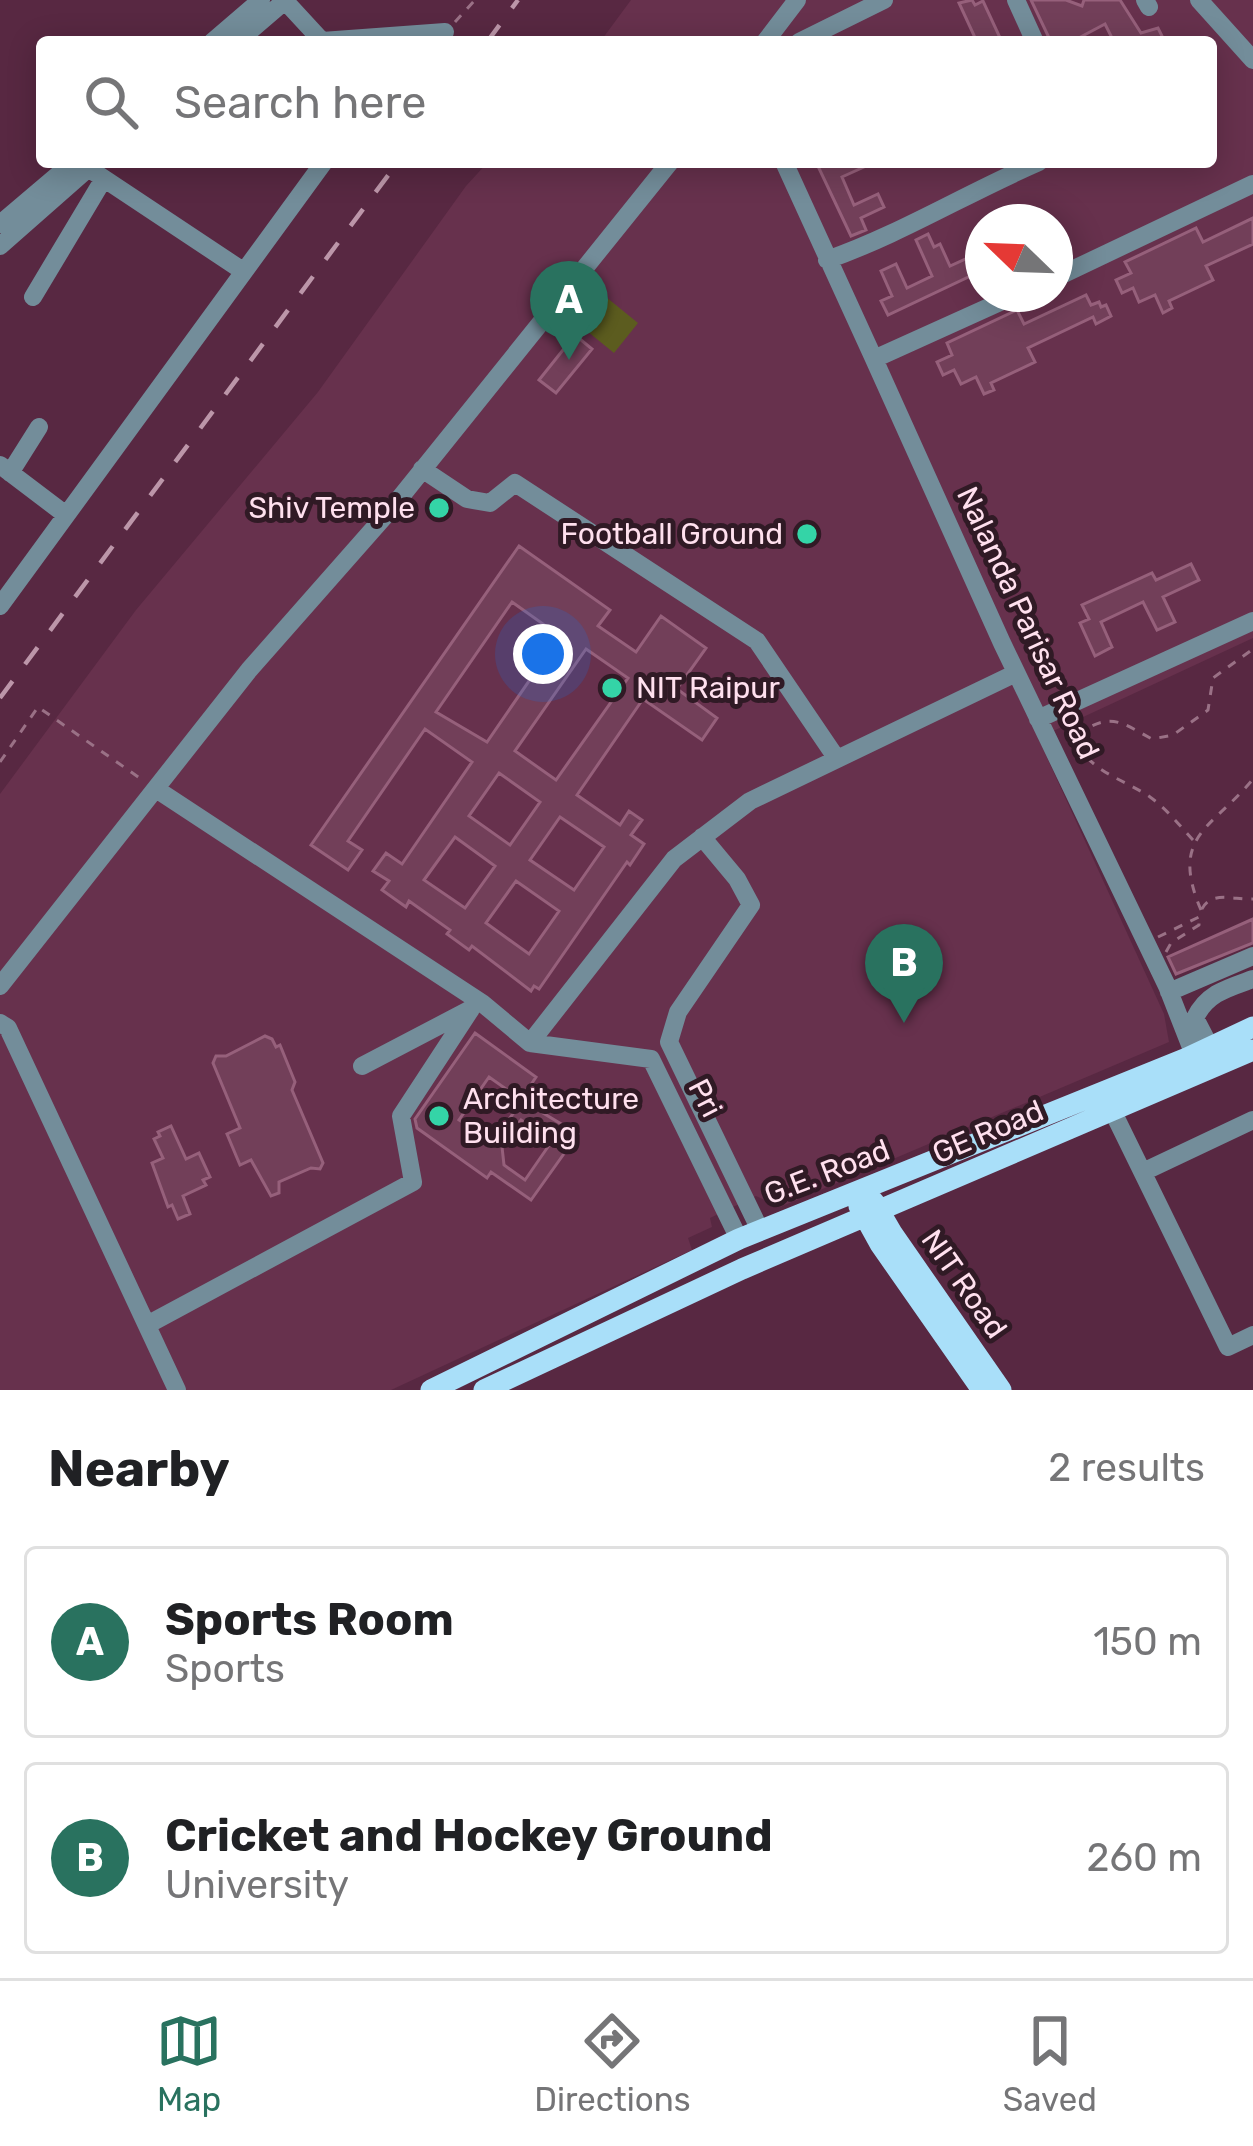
<!DOCTYPE html>
<style>
body{margin:0;font-family:Rubik,sans-serif;background:#f6f6f6;color:#202124}
.compass{position:absolute;left:965px;top:204px;width:108px;height:108px;border-radius:50%;background:#fff;box-shadow:0 6px 30px #0003;rotate:293deg}
.you{position:absolute;left:543px;top:654px;width:42px;height:42px;margin:-30px;border:9px solid #fff;border-radius:50%;background:#1a73e8;box-shadow:0 0 0 18px #1a73e833}
.badge{display:grid;place-items:center;width:78px;height:78px;border-radius:50%;background:#29725f;color:#fff;font-size:39px;font-weight:700}
.pin{position:absolute;translate:-50% -99px;filter:drop-shadow(0 3px 6px #0008)}
.pin::after{content:'';position:absolute;top:63px;width:42px;height:36px;background:inherit;clip-path:polygon(0 0,100% 0,50% 100%)}
.list{margin:0;padding:0;list-style:none}
h2{display:flex;justify-content:space-between;align-items:center;height:156px;margin:0;padding:0 48px;font-size:51px}
h2 small{font-size:39px;font-weight:400;color:#757577}
.list li{display:grid;grid-template-columns:78px 1fr auto;gap:36px;align-items:center;box-sizing:border-box;height:192px;margin:0 24px 24px;padding:0 24px;border:3px solid #e0e0e0;border-radius:12px}
.list b{display:block;font-size:45px;white-space:nowrap}
.list p{margin:0;font-size:39px;white-space:nowrap;color:#757577}
.list em{font-size:39px;font-style:normal;color:#757577}
.icon{flex:none;width:66px;height:66px;fill:none;stroke:currentColor;stroke-width:2;stroke-linecap:round;stroke-linejoin:round}
.map{position:relative;flex:none;width:1253px;height:1390px;overflow:hidden}
.search{position:absolute;background:#fff;box-shadow:0 6px 30px #0003;left:36px;right:36px;top:36px;height:132px;display:flex;align-items:center;gap:30px;box-sizing:border-box;padding:0 42px;border-radius:12px;color:#757577;font-size:45px}
.sheet{height:588px;background:#fff}
nav{display:flex;justify-content:space-around;align-items:center;box-sizing:border-box;height:168px;border-top:3px solid #e0e0e0;background:#fff;font-size:33px;color:#757577}
nav a{display:grid;justify-items:center;gap:6px}
nav .on{color:#29725f}
.map>svg:first-child{display:block}
</style>
<div class="map">
<svg width="1253" height="1390" viewBox="0 0 1253 1390">
<rect width="100%" height="100%" fill="#582842"/>
<!-- built -->
<path fill="#67314d" fill-rule="evenodd" d="M631,0H1253V638L1038,738L1164,1014L1169,1042L780,1207L756,1196L710,1218L712,1227L688,1238L692,1250L391,1390H0V794L136,610L318,392L466,186L488,162H1211V42H600ZM983,222H1055V294H983Z"/>
<!-- green -->
<path fill="#5c5c1f" d="M590,284L638,323L614,353L566,314Z"/>
<!-- building -->
<path fill="#723f59" stroke="#96607b" stroke-width="3" fill-rule="evenodd" d="M972,0L975,5L983,1L1002,42H977L959,3Z
M1031,0H1066L1082,6L1084,0H1120L1141,33L1158,28L1165,42H1114L1105,24L1071,42H1051Z
M816,162H875L842,177L854,205L878,194L884,207L861,218L866,230L851,236Z
M1253,218V244L1206,266L1213,280L1169,301L1172,308L1163,313L1155,295L1139,302L1133,288L1122,293L1116,280L1131,273L1125,262L1196,228L1203,242Z
M928,234L934,247L940,244L950,266L983,251V270L888,315L881,301L892,296L881,271L896,264L907,288L932,276L916,240Z
M1086,295L1091,305L1099,302L1101,307L1106,305L1111,316L1096,324L1093,317L1028,348L1035,362L991,383L994,390L984,394L976,377L961,384L954,370L943,375L937,362L952,355L947,343L1017,310L1024,324Z
M575,335L592,349L556,393L539,380Z
M519,546L610,610L598,626L636,652L661,616L706,648L677,689L717,718L702,740L643,699L577,795L620,825L629,811L642,820L631,835L644,844L630,865L627,862L539,989L534,986L531,991L472,946L469,950L447,934L450,930L409,901L406,907L382,890L389,881L373,871L386,853L402,864L472,762L425,729L348,841L362,850L348,870L311,845ZM512,602L560,636L487,742L436,712ZM586,649L628,678L556,780L515,751ZM499,773L540,802L510,845L469,816ZM560,817L604,847L574,890L530,860ZM455,837L495,866L465,908L424,880ZM516,881L559,911L529,954L486,923Z
M1191,564L1199,580L1163,597L1175,622L1157,630L1143,602L1101,622L1112,647L1095,656L1080,623L1089,619L1082,605L1152,573L1156,580Z
M1253,919V943L1176,974L1168,957Z
M475,1033L536,1077L532,1083L553,1098L543,1113L578,1134L531,1200L491,1172L487,1178L417,1128L415,1119ZM489,1077L516,1096L517,1108L492,1143L459,1120ZM521,1120L552,1141L525,1180L504,1165L502,1147Z
M265,1036L272,1039L276,1047L280,1045L295,1082L292,1090L323,1163L320,1169L311,1168L279,1182V1193L271,1196L251,1160L240,1165L227,1134L240,1128L213,1063L216,1056H226Z
M171,1126L186,1159L199,1153L210,1177L203,1180L206,1185L183,1196L190,1214L178,1219L172,1205L168,1207L152,1163L163,1158L154,1139L160,1136L158,1132Z"/>
<g fill="none" stroke-linecap="round" stroke-linejoin="round">
<!-- path -->
<path stroke="#9a7186" stroke-width="3" stroke-dasharray="9 9" stroke-linecap="butt" d="M455,22L475,0
M0,762L38,707L144,781
M1193,840C1179,825 1167,809 1150,797C1124,779 1086,771 1075,737C1109,711 1119,721 1152,739L1173,735L1208,710L1213,678L1253,649
M1201,910C1169,835 1212,829 1253,779
M1158,937L1199,917C1206,888 1231,900 1253,899
M1166,952L1171,943L1199,925V919"/>
<!-- minor -->
<path stroke="#738d9a" stroke-width="18" d="M1016,0L1035,42
M1145,0L1149,7
M1199,0L1253,60
M285,1L322,41L445,32
M212,42L261,0
M237,42L286,0
M765,42L797,0
M799,42L884,0
M79,162L243,271
M784,162L874,359
M0,224L73,162
M0,246L92,165
M827,260C901,234 967,193 1039,162
M1055,278L1253,184
M1018,294L874,359L1002,643L1167,986L1194,1055
M33,297L103,180
M0,465L66,515
M422,469L467,499L490,503L515,483L757,641L837,759
M10,473L39,427
M0,606L324,162
M1038,719L1253,621
M156,789L482,1003L530,1043L674,859L750,801L1016,673
M702,837L737,879L751,905L678,1012L669,1042L760,1230
M0,986L249,670L391,509L670,162
M1169,992L1253,956
M0,1023L8,1028L177,1390
M530,1043L651,1059L739,1239
M1210,1047L1195,1018C1207,993 1228,988 1253,979
M362,1066L469,1010
M1113,1112L1228,1347L1253,1335
M1143,1172L1253,1120
M147,1325L413,1182L401,1116L471,1009"/>
<!-- major -->
<path stroke="#a9dff9" stroke-width="21" d="M874,1202L892,1233L1001,1390
M859,1206L880,1244L982,1390
M431,1390L739,1239L1187,1058L1253,1027
M484,1390L742,1269L1253,1050"/>
<!-- rail -->
<path stroke="#bc96a9" stroke-width="4.5" stroke-dasharray="21 21" stroke-linecap="butt" d="M487,42L518,0
M0,698L398,162"/>
</g>
<!-- markers -->
<g fill="#34d4a7" stroke="#301a25" stroke-width="4.5">
<circle cx="439" cy="508" r="12"/>
<circle cx="807" cy="534" r="12"/>
<circle cx="612" cy="688" r="12"/>
<circle cx="439" cy="1116" r="12"/>
</g>
<g text-anchor="middle" dominant-baseline="central" stroke-width="10" stroke-linejoin="round" paint-order="stroke">
<!-- poi labels -->
<g font-size="30" fill="#ffe0ee" stroke="#301a25" text-anchor="end">
<text x="415" y="508">Shiv Temple</text>
<text x="783" y="534">Football Ground</text>
<text x="636" y="688" text-anchor="start">NIT Raipur</text>
<text x="463" y="1099" text-anchor="start">Architecture<tspan x="463" dy="34">Building</tspan></text>
</g>
<!-- street labels -->
<g font-size="30" fill="#ffe0ee" stroke="#301a25">
<text transform="translate(1028 623) rotate(65)">Nalanda Parisar Road</text>
<text transform="translate(705 1098) rotate(63)">Pri</text>
<text transform="translate(988 1132) rotate(-23)">GE Road</text>
<text transform="translate(827 1172) rotate(-21)">G.E. Road</text>
<text transform="translate(964 1284) rotate(55)">NIT Road</text>
</g>
</g>
</svg>
<svg class="compass" viewBox="-18 -18 36 36"><path d="M0-13l5 13h-10z" fill="#e53935"/><path d="M0 13l5-13h-10z" fill="#757577"/></svg>
<div class="you"></div>
<div class="pin badge" style="left:569px;top:360px">A</div>
<div class="pin badge" style="left:904px;top:1023px">B</div>
<div class="search"><svg class="icon" aria-label="search" viewBox="0 0 24 24"><circle cx="10" cy="10" r="6"/><path d="M15 15l6 6"/></svg>Search here</div>
</div>
<section class="sheet">
<h2>Nearby<small>2 results</small></h2>
<ul class="list">
<li><span class="badge">A</span><div><b>Sports Room</b><p>Sports</p></div><em>150 m</em></li>
<li><span class="badge">B</span><div><b>Cricket and Hockey Ground</b><p>University</p></div><em>260 m</em></li>
</ul>
</section>
<nav>
<a class="on"><svg class="icon" aria-label="map" viewBox="0 0 24 24"><path d="M3 6l6-2 6 2 6-2v14l-6 2-6-2-6 2zM9 4v14M15 6v14"/></svg>Map</a>
<a><svg class="icon" aria-label="directions" viewBox="0 0 24 24"><path d="M12 3l9 9-9 9-9-9zM9 14v-3h6M13 9l2 2-2 2"/></svg>Directions</a>
<a><svg class="icon" aria-label="saved" viewBox="0 0 24 24"><path d="M7 4h10v16l-5-4-5 4z"/></svg>Saved</a>
</nav>
